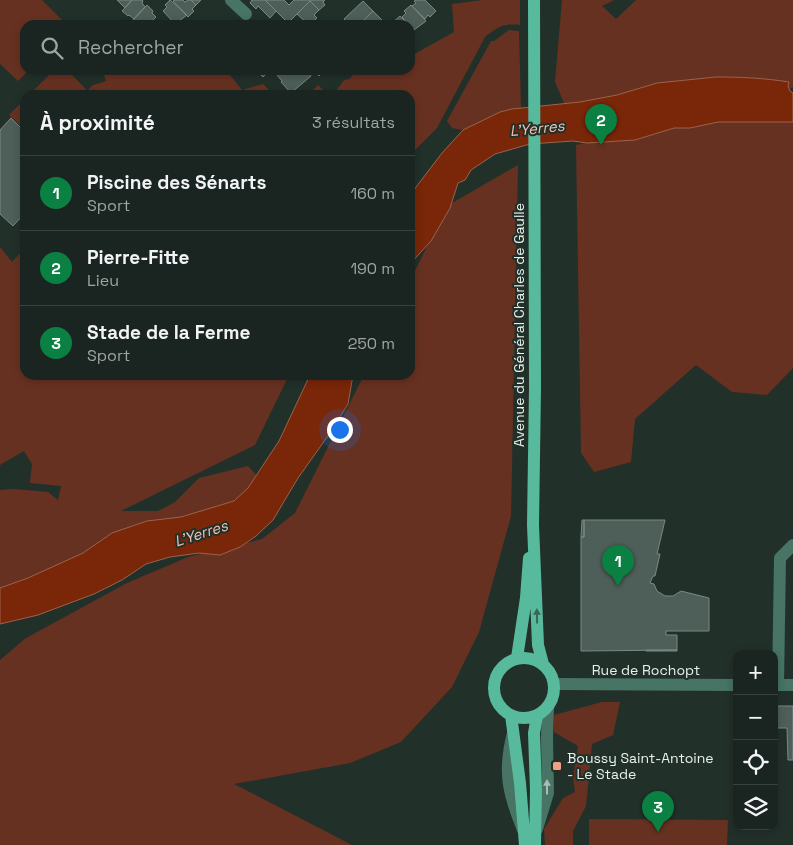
<!DOCTYPE html>
<html lang="fr">
<meta charset="utf-8">
<style>
body{margin:0;font-family:"Space Grotesk",sans-serif;background:#232c29;color:#f1f3f6}
.controls{position:absolute;right:15px;bottom:15px;display:grid;overflow:hidden;border-radius:10px;box-shadow:0 2px 8px #0003}
.controls button{width:45px;height:45px;display:grid;place-items:center;padding:0;border:0;border-bottom:1px solid #38413e;background:#1a2420;color:#f1f3f6;font:25px sans-serif}
.you{position:absolute;left:339px;top:429px;width:18px;height:18px;margin:-12px;border:4px solid #fff;border-radius:50%;background:#1a73e8;box-shadow:0 0 0 8px #1a73e833}
.badge{display:grid;place-items:center;width:32px;height:32px;border-radius:50%;background:#0b8043;color:#fff;font-size:16px;font-weight:700}
.pin{position:absolute;translate:-50% -41px;filter:drop-shadow(0 1px 2px #0008)}
.pin::after{content:'';position:absolute;top:26px;width:18px;height:15px;background:inherit;clip-path:polygon(0 0,100% 0,50% 100%)}
.list{margin:0;padding:0;list-style:none}
h2{display:flex;justify-content:space-between;align-items:center;height:65px;margin:0;padding:0 20px;font-size:21px}
h2 small{font-size:16px;font-weight:400;color:#9fa4a5}
.list li{display:grid;grid-template-columns:32px 1fr auto;gap:15px;align-items:center;box-sizing:border-box;height:75px;padding:0 20px;border-top:1px solid #38413e}
.list b{display:block;font-size:19px;white-space:nowrap}
.list p{margin:0;font-size:16px;white-space:nowrap;color:#9fa4a5}
.list em{font-size:16px;font-style:normal;color:#9fa4a5}
.icon{flex:none;width:28px;height:28px;fill:none;stroke:currentColor;stroke-width:2;stroke-linecap:round;stroke-linejoin:round}
.map{position:relative;flex:none;width:793px;height:845px;overflow:hidden}
.search{position:absolute;background:#1a2420;box-shadow:0 2px 8px #0003;left:20px;top:20px;width:395px;height:55px;display:flex;align-items:center;gap:12px;box-sizing:border-box;padding:0 18px;border-radius:15px;color:#9fa4a5;font-size:19px}
.panel{position:absolute;background:#1a2420;box-shadow:0 2px 8px #0003;left:20px;top:90px;width:395px;height:290px;border-radius:15px}
.map>svg:first-child{display:block}
</style>
<div class="map">
<svg width="793" height="845" viewBox="0 0 793 845">
<rect width="100%" height="100%" fill="#22302a"/>
<!-- green -->
<path fill="#673121" d="M0,0H42L67,25H25V70H29L18,81L0,64Z
M483,0H520V25C503,23 498,27 485,37L437,128L410,155V95H333L344,80L349,79L358,70H410V55L411,56L454,32L452,4Z
M562,0H614L602,6L616,19L636,0H793V87L782,93L567,110L555,82Z
M509,30L519,31L521,108L500,112L463,130L452,128L447,121L491,41H494Z
M54,70H67L86,89L80,95H29Z
M105,70H226L242,90L263,84L274,95H143L142,93L119,91L121,95H83L93,85L106,81L103,72Z
M318,85L328,95H308Z
M25,99V130L9,115Z
M741,114L793,115V368L767,395L732,392L696,365L635,419L631,462L594,472L581,453L576,145L637,132Z
M518,165L511,516L479,632L452,687L401,742L350,763L234,784L352,845H0V660L26,638L127,583L188,557L262,539L295,513L364,375H410V281L447,206Z
M0,247L12,262L25,248V375H289L255,445L121,511H158L175,502L199,478L248,466L262,481L238,504L105,554L57,565L12,595L0,597V490L14,489L48,492L58,500L61,486L30,483L32,464L24,451L0,465Z
M602,702H620L613,735L592,744L586,806L573,831V845H545L544,829L563,798L575,792L573,778L578,746L554,732V715Z
M589,819L728,820L727,845H589Z"/>
<!-- water -->
<path fill="#7a2608" stroke="#9b634c" d="M716,77C741,77 764,78 789,82L788,86L790,91L793,93V122H718L690,128H674L635,140L587,143L573,141L530,144L495,154L471,170L465,180L458,183L450,208L431,241L410,264V195L442,153L463,130L500,112L512,109L580,102L617,95L657,83Z
M310,375H353L348,404L330,433L298,478L273,520L256,536L240,547L220,555L199,553L170,557L146,564L122,580L94,594L38,615L0,624V588L28,578L83,553L112,533L147,521L181,517L234,501L248,488L279,441Z"/>
<!-- building -->
<path fill="#4e5e58" stroke="#798983" d="M117,0H132L125,8Z
M132,0H142L143,1L142,3L145,7L134,19L129,15L128,16L122,11Z
M170,0L187,15L175,24L163,11L167,7L165,5Z
M174,0H183L185,2L188,0H191L196,5L192,9L194,11L188,17L173,1Z
M191,0H201L196,5Z
M252,0H265L276,11L270,18L258,6L256,9L250,3Z
M265,0H284L289,5L294,0H311L288,23Z
M311,0H325L323,2L325,5L319,10L310,1Z
M416,0H425L436,11L430,17L428,15L425,19L412,6L416,3L414,1Z
M310,1L319,10L314,15L317,18L309,25L297,14Z
M363,1L373,11L359,25H350L344,19Z
M147,5L153,11L152,13L156,17L148,25H137L132,21Z
M411,5L426,21L414,30L402,17L406,13L404,11Z
M373,11L383,21L379,25H359Z
M400,16L409,25H390Z
M256,70H270L263,77Z
M282,70H313L314,71L310,74L311,76L291,93L281,82L282,81L277,75Z
M313,70H324L319,76Z
M11,118L25,132V213L13,226L0,214V130Z
M582,520H584V537H581Z
M584,520H665L657,554H660L655,576H653L650,583L654,584L657,591L665,596H673L681,591L709,598V631H666V635H677V650L581,651V537H584Z
M646,650H677V651H646Z
M775,706H793V760H788L787,728H774Z"/>
<g fill="none" stroke-linecap="round" stroke-linejoin="round">
<!-- minor -->
<path stroke="#477464" stroke-width="12" d="M231,0L246,14
M555,684L737,685
M774,685H793
M778,685L780,558L793,545
M513,733C503,771 508,793 523,830
M537,829L548,793L547,738L548,707"/>
<!-- major -->
<path stroke="#58ba9c" stroke-width="12" d="M534,0L535,388L533,525L538,645L543,664
M494 688a30 30 0 1 1 60 0a30 30 0 1 1-60 0Z
M517,658L526,598L529,558
M511,715L520,783L525,845
M535,845L536,790L534,733L537,716"/>
</g>
<!-- one-way arrows -->
<defs><path id="oneway-solid" d="M-6-.8H1V-3.2L6.5 0L1 3.2V.8H-6Z" transform="scale(1.25)"/></defs>
<use fill="#386758" href="#oneway-solid" transform="translate(537 616) rotate(-91)"/>
<use fill="#a7beb6" href="#oneway-solid" transform="translate(547 787) rotate(-90)"/>
<!-- markers -->
<rect fill="#f39f85" stroke="#22302a" stroke-width="2" x="552" y="761" width="10" height="10" rx="2.5"/>
<g text-anchor="middle" dominant-baseline="central" stroke-width="4" stroke-linejoin="round" paint-order="stroke">
<!-- street labels -->
<g font-size="14" fill="#e7f0ec" stroke="#22302a">
<text transform="translate(519 325) rotate(-90)">Avenue du Général Charles de Gaulle</text>
<text x="646" y="670">Rue de Rochopt</text>
</g>
<!-- poi labels -->
<g font-size="14" fill="#e7f0ec" stroke="#22302a" text-anchor="start">
<text x="567" y="758">Boussy Saint-Antoine<tspan x="567" dy="16">- Le Stade</tspan></text>
</g>
<!-- water labels -->
<g font-size="15" font-style="italic" fill="#f4c2b3" stroke="#22302a">
<text transform="translate(537 128) rotate(-6)">L'Yerres</text>
<text transform="translate(201 533) rotate(-18)">L'Yerres</text>
</g>
</g>
</svg>
<div class="controls">
<button>+</button>
<button>−</button>
<button><svg class="icon" aria-label="locate" viewBox="0 0 24 24"><circle cx="12" cy="12" r="6"/><path d="M12 2v4M12 18v4M2 12h4M18 12h4"/></svg></button>
<button><svg class="icon" aria-label="layers" viewBox="0 0 24 24"><path d="M12 4l9 5-9 5-9-5zM3 14l9 5 9-5"/></svg></button>
</div>
<div class="you"></div>
<div class="pin badge" style="left:618px;top:586px">1</div>
<div class="pin badge" style="left:601px;top:145px">2</div>
<div class="pin badge" style="left:658px;top:832px">3</div>
<div class="search"><svg class="icon" aria-label="search" viewBox="0 0 24 24"><circle cx="10" cy="10" r="6"/><path d="M15 15l6 6"/></svg>Rechercher</div>
<section class="panel">
<h2>À proximité<small>3 résultats</small></h2>
<ul class="list">
<li><span class="badge">1</span><div><b>Piscine des Sénarts</b><p>Sport</p></div><em>160 m</em></li>
<li><span class="badge">2</span><div><b>Pierre-Fitte</b><p>Lieu</p></div><em>190 m</em></li>
<li><span class="badge">3</span><div><b>Stade de la Ferme</b><p>Sport</p></div><em>250 m</em></li>
</ul>
</section>
</div>
